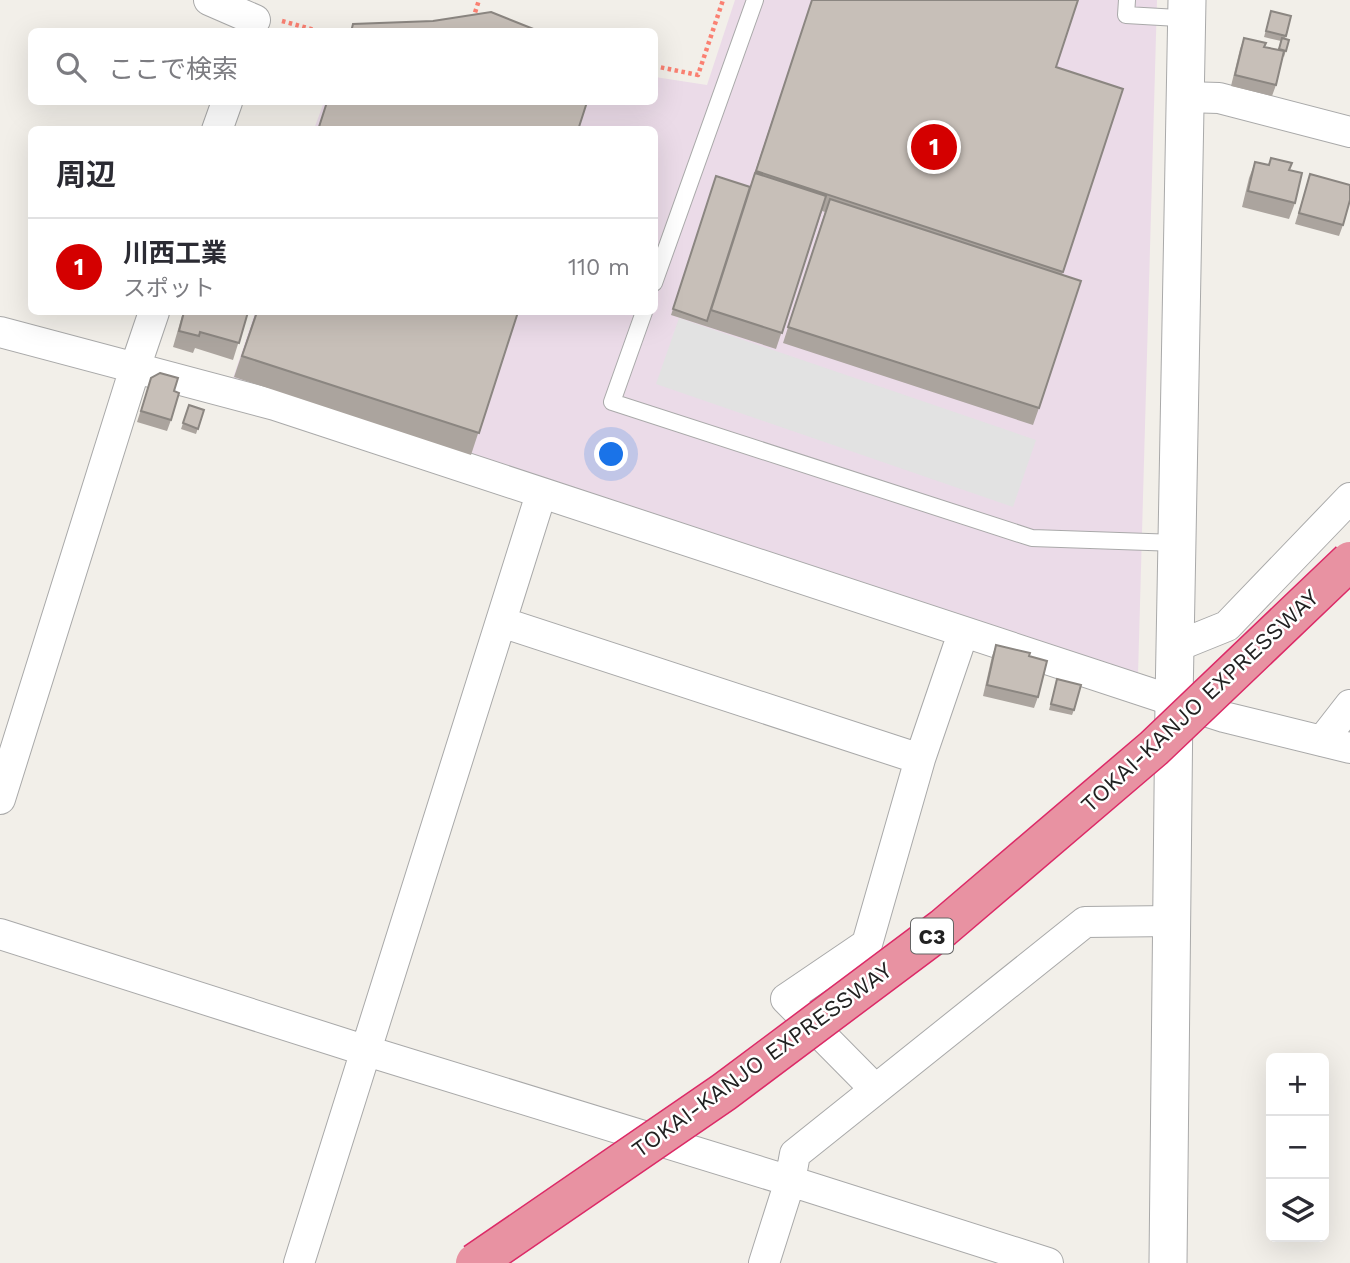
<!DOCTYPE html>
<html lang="ja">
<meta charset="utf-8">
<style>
body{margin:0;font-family:"Work Sans","Noto Sans JP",sans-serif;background:#f2f2f3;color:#2b2b33}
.controls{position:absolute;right:21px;bottom:21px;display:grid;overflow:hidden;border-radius:10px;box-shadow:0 7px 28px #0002}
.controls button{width:63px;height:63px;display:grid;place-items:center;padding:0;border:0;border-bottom:2px solid #e1e1e2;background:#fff;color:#2b2b33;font:35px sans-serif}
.you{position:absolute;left:612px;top:455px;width:24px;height:24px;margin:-18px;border:5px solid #fff;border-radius:50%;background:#1a73e8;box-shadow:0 0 0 10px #1a73e833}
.badge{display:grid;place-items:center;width:46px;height:46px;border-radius:50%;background:#d40000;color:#fff;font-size:23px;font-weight:700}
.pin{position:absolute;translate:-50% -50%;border:4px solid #fff;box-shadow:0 2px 7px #0006}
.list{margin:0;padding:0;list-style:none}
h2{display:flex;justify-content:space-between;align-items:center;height:91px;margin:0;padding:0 28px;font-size:30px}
h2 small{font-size:23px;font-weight:400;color:#7c7c81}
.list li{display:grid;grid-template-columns:46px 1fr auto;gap:21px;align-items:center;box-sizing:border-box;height:98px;padding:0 28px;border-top:2px solid #e1e1e2}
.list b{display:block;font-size:26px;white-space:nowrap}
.list p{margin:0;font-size:23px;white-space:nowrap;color:#7c7c81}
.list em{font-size:23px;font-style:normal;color:#7c7c81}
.icon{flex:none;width:38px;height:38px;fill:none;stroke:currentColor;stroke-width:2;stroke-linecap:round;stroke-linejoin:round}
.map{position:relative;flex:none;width:1350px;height:1263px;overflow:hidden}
.search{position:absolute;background:#fff;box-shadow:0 7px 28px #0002;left:28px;top:28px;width:630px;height:77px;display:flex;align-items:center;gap:18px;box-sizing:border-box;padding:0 24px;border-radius:10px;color:#7c7c81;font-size:26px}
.panel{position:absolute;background:#fff;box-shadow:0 7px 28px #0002;left:28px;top:126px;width:630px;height:189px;border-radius:10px}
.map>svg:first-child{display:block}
</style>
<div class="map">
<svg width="1350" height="1263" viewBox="0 0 1350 1263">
<rect width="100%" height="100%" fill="#f2efe9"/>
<!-- industrial -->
<path fill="#ebdbe8" d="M735,0H1157L1138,675L233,378L255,312H654V130L314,129L324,102H654L655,77L707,85Z"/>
<!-- parking -->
<path fill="#e2e2e2" d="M679,318L1036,440L1013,507L656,384Z"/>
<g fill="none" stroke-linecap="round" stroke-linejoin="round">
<defs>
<path id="service" d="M1127,0L1126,15L1178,18
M654,283L755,0
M644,312L612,402L1032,538L1177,543"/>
<path id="minor" d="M209,0L255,20
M1185,97L1219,98L1350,132
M217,130L227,102
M0,332L275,405L1174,701L1224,717L1350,748
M501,622L920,759
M1175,647L1227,626L1350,498
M1322,741L1350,705
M0,799L135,368L154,312
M0,934L367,1051L790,1181L1048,1263
M875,1089L786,999L867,944L920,759L963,633
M299,1263L541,494
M764,1263L790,1181L795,1154L1085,922L1172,921"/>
<path id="tertiary" d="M1168,1263L1174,701L1187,0"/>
</defs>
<!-- service casing -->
<use href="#service" stroke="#a9a9a9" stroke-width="18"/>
<!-- minor casing -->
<use href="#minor" stroke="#a9a9a9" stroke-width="32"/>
<!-- tertiary casing -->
<use href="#tertiary" stroke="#a9a9a9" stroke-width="39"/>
<!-- path -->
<path stroke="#fa8072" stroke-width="4.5" stroke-dasharray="3.5 3.5" stroke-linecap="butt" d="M473,19L479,0
M282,21L322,32
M654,66L698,75L723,0"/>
<!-- service -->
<use href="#service" stroke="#fff" stroke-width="16"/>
<!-- minor -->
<use href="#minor" stroke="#fff" stroke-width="30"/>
<!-- tertiary -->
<use href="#tertiary" stroke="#fff" stroke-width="37"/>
<defs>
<path id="motorway-bridge" d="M475,1263L724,1092L943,928L1154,748L1350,561"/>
</defs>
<!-- motorway-bridge casing -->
<use href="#motorway-bridge" stroke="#dc2a67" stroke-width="41" stroke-linecap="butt"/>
<!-- motorway-bridge -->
<use href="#motorway-bridge" stroke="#e892a2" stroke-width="38"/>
</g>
<!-- wall -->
<path fill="#aba49e" d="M812,0H1078L1056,67L1123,89L1062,275L1039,408L1033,425L783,343L825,212L822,211L776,349L671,315L716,176L750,187Z
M1271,11L1291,16L1285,39L1289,40L1284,57L1283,56L1276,85L1272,96L1231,86L1240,49L1244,38L1264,47L1278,50L1281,41L1264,37Z
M1255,162L1289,170L1295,203L1289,219L1242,207L1249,178Z
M1310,174L1343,225L1339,236L1295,224Z
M183,312H248L233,360L195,348L193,353L173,347Z
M256,312H518L471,455L234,377Z
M151,378L174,391L171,420L167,431L137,422Z
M189,405L204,410L196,434L181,429Z
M996,645L1029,656L1038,697L1034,708L983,696L992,656Z
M1057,679L1074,710L1072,715L1049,710Z"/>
<!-- building -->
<path fill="#c7bfb8" stroke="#8b8681" stroke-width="2" d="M812,0H1078L1056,67L1123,89L1063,272L756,171Z
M1271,11L1291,16L1286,36L1266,31Z
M491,12L541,32H351L353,24L433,21Z
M1244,38L1266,43L1264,47L1284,51L1276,85L1235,75Z
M1282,38L1289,40L1286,51L1279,49Z
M327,102H587L578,130H318Z
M1271,158L1292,163L1289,170L1302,173L1295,203L1248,191L1255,162L1269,165Z
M755,173L826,196L782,333L711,310Z
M1310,174L1350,185V200L1343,225L1299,213Z
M716,176L750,187L707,321L673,309Z
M830,199L1081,281L1039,408L788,327Z
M184,312H248L239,343L200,332L199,336L179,331Z
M257,312H518L479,433L242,356Z
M160,373L178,378L174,391L179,393L171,420L141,411L151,378Z
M189,405L204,410L198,429L183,423Z
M996,645L1030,653L1029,656L1047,661L1038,697L987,685Z
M1057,679L1081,685L1074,710L1051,704Z"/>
<g text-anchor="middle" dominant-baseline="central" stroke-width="5" stroke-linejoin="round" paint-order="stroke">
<!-- shield labels -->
<rect fill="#fff" stroke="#646464" stroke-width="2" x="911" y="918.5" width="42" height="35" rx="5"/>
<g font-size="21" font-weight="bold" fill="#222">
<text x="932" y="936">C3</text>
</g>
<!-- street labels -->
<g font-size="23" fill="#222" stroke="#fff">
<text transform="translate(1200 701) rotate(-43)">TOKAI-KANJO EXPRESSWAY</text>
<text transform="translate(762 1060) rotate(-36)">TOKAI-KANJO EXPRESSWAY</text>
</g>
</g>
</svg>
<div class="controls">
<button>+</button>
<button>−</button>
<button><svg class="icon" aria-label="layers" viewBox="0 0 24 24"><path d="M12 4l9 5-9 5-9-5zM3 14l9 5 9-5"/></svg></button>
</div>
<div class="you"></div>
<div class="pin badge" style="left:934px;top:147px">1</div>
<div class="search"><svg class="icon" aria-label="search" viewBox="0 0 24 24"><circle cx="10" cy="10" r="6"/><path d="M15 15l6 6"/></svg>ここで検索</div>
<section class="panel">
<h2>周辺<small></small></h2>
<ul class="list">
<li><span class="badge">1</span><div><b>川西工業</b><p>スポット</p></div><em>110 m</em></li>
</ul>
</section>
</div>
